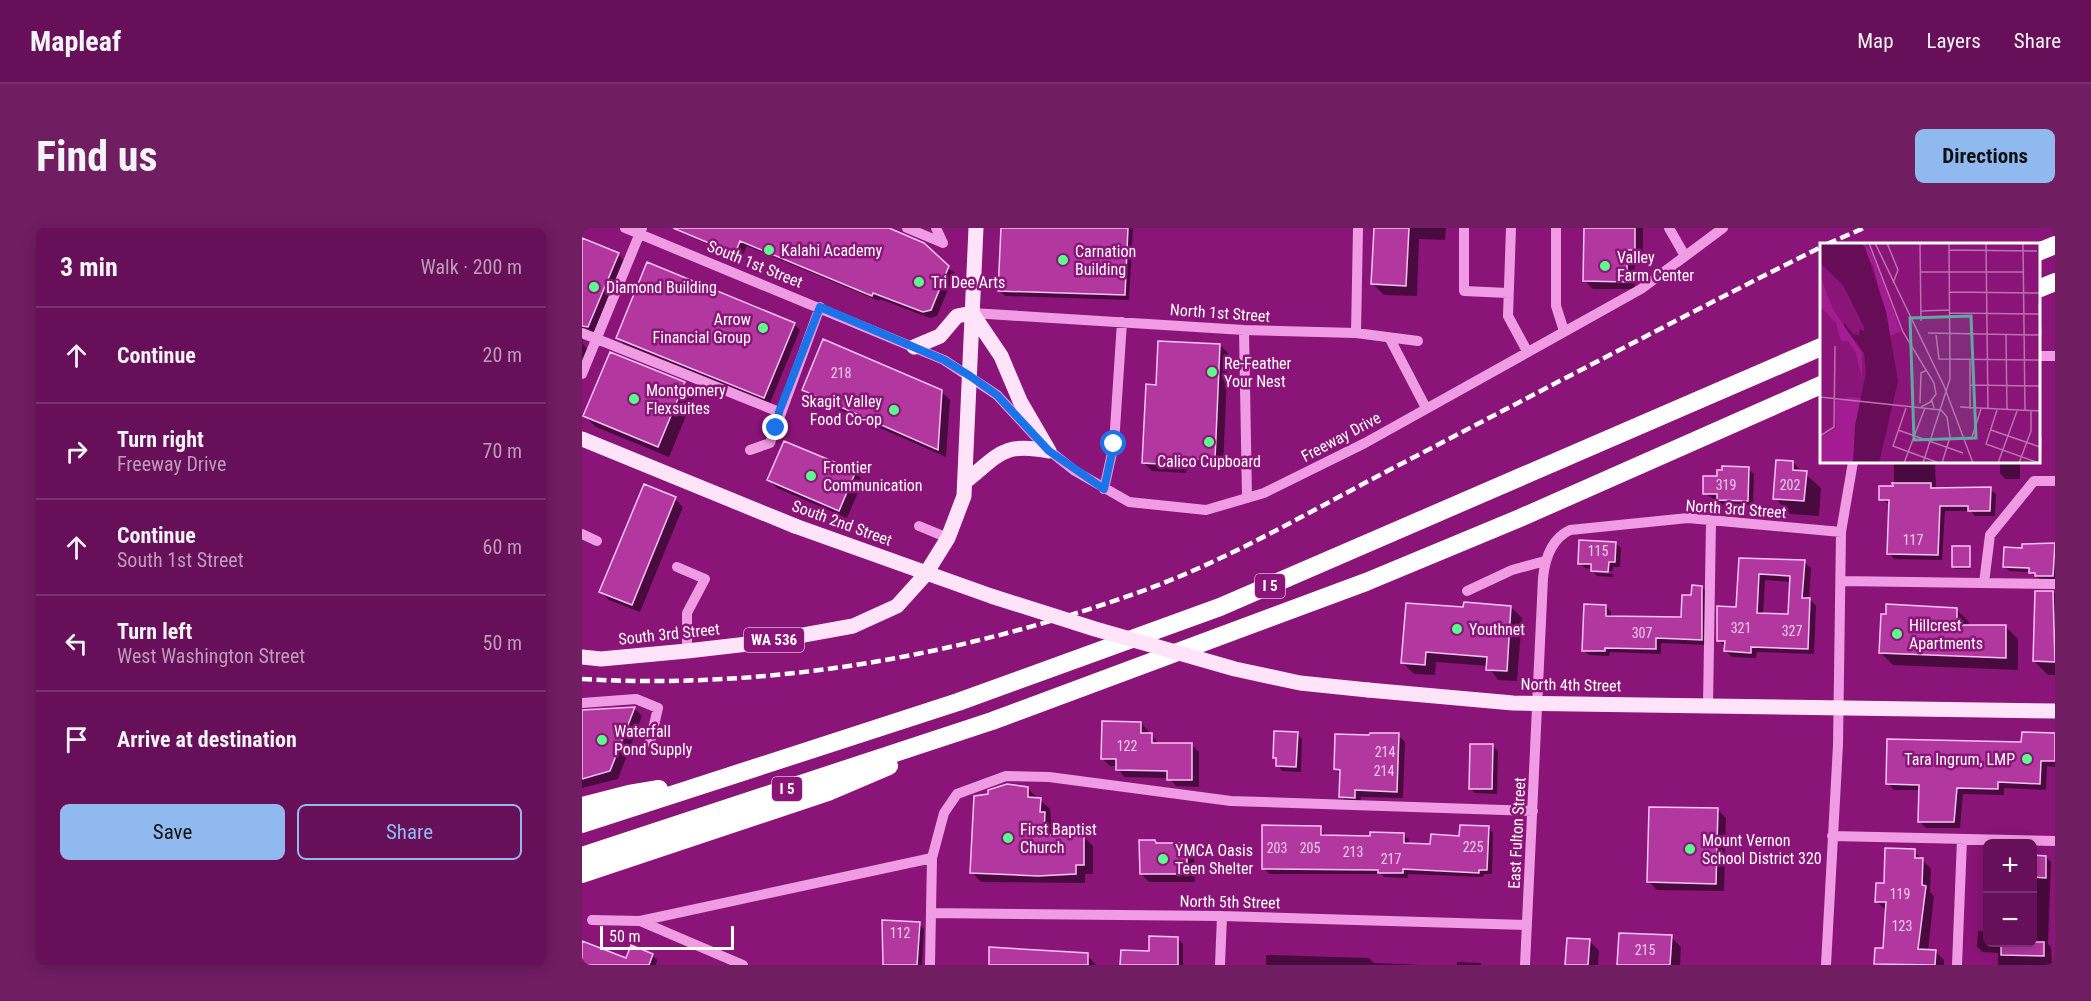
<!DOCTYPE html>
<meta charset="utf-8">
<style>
body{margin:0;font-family:"Roboto Condensed",sans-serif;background:#701d62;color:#f1f3f6}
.controls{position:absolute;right:18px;bottom:18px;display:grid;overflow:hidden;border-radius:9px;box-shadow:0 3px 15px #0003}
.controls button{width:54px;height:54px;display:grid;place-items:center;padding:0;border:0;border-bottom:2px solid #7b2f6f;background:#680f59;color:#f1f3f6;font:30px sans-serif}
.scale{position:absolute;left:18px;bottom:15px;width:134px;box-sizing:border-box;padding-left:6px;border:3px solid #fff;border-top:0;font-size:16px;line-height:21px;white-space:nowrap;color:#fff;-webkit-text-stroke:4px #8a1477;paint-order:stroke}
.stop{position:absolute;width:18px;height:18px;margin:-14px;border:4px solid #1a73e8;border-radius:50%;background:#fff}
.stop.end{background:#1a73e8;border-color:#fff;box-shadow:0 2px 6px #0008}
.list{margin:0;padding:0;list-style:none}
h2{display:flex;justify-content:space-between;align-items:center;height:78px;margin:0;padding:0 24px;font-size:26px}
h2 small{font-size:20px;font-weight:400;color:#bd9cba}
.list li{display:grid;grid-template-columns:39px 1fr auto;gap:18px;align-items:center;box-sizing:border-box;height:96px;padding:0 24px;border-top:2px solid #7b2f6f}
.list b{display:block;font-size:22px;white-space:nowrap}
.list p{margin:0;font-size:20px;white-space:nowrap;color:#bd9cba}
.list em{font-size:20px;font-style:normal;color:#bd9cba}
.actions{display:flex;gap:12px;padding:18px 24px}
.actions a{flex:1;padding:14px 0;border:2px solid #90b9f0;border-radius:9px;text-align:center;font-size:21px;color:#90b9f0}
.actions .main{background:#90b9f0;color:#111}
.icon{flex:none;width:33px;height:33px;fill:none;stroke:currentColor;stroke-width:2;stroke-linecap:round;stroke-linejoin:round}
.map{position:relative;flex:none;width:1473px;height:737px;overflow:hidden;border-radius:9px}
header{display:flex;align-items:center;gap:36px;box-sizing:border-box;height:84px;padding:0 30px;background:#680f59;border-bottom:2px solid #7b2f6f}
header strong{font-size:28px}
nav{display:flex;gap:33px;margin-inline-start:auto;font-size:21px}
.intro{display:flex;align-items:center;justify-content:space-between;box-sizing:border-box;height:144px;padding:0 36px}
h1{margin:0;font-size:42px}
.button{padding:15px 27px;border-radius:9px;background:#90b9f0;color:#111;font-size:21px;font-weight:700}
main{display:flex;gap:36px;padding:0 36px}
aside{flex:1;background:#680f59;border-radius:9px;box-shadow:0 3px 15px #0003}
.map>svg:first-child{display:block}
</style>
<header>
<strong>Mapleaf</strong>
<nav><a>Map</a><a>Layers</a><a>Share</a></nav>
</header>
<div class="intro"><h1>Find us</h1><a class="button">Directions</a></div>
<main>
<aside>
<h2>3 min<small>Walk · 200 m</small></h2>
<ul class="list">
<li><svg class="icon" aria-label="ahead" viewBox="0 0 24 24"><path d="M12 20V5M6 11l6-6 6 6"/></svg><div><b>Continue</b></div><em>20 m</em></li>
<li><svg class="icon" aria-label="right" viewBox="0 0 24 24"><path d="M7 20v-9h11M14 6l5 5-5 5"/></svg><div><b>Turn right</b><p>Freeway Drive</p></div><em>70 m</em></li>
<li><svg class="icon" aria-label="ahead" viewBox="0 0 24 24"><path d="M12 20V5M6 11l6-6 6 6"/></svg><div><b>Continue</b><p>South 1st Street</p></div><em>60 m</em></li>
<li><svg class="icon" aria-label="left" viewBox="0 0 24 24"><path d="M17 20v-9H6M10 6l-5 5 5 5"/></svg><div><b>Turn left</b><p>West Washington Street</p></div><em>50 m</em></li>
<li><svg class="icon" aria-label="arrive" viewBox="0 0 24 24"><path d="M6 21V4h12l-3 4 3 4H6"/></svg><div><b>Arrive at destination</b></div></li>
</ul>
<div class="actions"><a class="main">Save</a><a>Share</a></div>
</aside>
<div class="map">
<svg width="1473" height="737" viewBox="0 0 1473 737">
<rect width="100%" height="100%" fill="#8a1477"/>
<!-- shadow -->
<path fill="#0007" fill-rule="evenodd" d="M89,0H302L373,45L355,88L348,90L298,71L297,73L165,18L159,31Z
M420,0H551L547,72L423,68L418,63Z
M791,0H864L863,12L837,11L835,68L802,67L791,56L793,2Z
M1003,0H1061V30L1053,29V61H1011L1003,53Z
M0,11L36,26L44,34L14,107L1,110V116L7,123L0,140Z
M212,96L218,102L188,175L42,116L35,110Z
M638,117L646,125L641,239L605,238L604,245L570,243L562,235L575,159Z
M102,156L113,166L87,229L14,199L3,188Z
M221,162L359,163L368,172L364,229L230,170Z
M1312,234H1353L1354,262L1408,261L1414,266L1413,288H1393L1389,283H1363L1360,332L1312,331L1307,325L1308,277L1299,271L1312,260Z
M1418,234H1438V251H1423L1418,245Z
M1211,235L1239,260L1237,288L1208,286L1193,270Z
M1166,241L1172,246L1171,277H1141L1122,265L1136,250Z
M273,244L281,253L265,290L195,260L187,252Z
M93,271L101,279L58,384L27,372L19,364Z
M1033,315L1039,320L1038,339H1031V343L1014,342V345L1031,346V349L1015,348L1010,341L1003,340L998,335Z
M1441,317H1473V353L1459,352L1448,344L1427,343L1423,339L1442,321Z
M1387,319L1389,341H1374L1371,339Z
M1158,331L1222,334L1229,340L1227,370L1234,378L1232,426L1175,424L1174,430L1150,429L1144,423V419L1136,412L1156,381ZM1183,352L1209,354L1208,387L1181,386Z
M1120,359L1125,365L1124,417L1079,415V426L1028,424L1027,428L1007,427L1001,422L1024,378L1029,384V389L1100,391L1111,369Z
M1454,365H1473V447H1466L1452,433Z
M929,379L940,390L935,453L916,452L906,438L854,434L853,447L832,446L821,435L882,381Z
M1374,381L1387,394V398L1424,399L1436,411V442L1311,437L1299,425Z
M52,480L60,488L36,551L0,560V484Z
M559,495L577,516L610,517L617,524V559L594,558L587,550L542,549L535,538H528L520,530Z
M715,505L720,511L719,544L700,543L692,529Z
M1473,506V539L1465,538L1464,562L1422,560V567L1381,566L1378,600H1344L1337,593L1338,562H1312L1306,555Z
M816,507L823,514L821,570L779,569V576L766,575L759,568V547L753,541Z
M911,518L916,523L915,566L893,565L888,560Z
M445,560L468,581L471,608H501L511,618V646H503V655L399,654L390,644Z
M1135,581L1144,590L1142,663L1075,662L1067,654Z
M906,599L911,605L910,646H902L901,649L826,646V650L802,649L799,646H687L682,640L739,600L744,609L789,610L821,606L827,612L826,617L849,618Z
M573,614L576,617H604L612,625L613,654H567L559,646Z
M1332,623L1349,641L1348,664L1352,668L1346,723H1353L1362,732V737H1295L1294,721L1302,722L1304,682L1294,673L1303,657Z
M1450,629H1464L1469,634L1466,716L1469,719L1470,737H1416V725L1401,724L1395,719L1396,703L1406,704V714H1450Z
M302,694L337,696L342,701L340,737H301Z
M1038,706L1089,709L1099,719L1098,737H1037Z
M595,710L601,716V737H540V723L568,724Z
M987,711L1007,712L1017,723L1016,737H985Z
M0,717L44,732L70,727L75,732L74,737H0Z
M408,720L504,726L514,737H408Z
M684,727L787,730L792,735L838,737H684Z
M875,734L898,735L900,737H875Z"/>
<!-- building -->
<path fill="#b238a0" stroke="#fbc2f3" stroke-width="1.5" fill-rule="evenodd" d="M91,0H307L342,15L367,38L349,82L341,84L291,65L290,68L158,13L153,26Z
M419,0H546L543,67L416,63Z
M792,0H827L824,58L789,56Z
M1002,0H1053V22H1045V54L1001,53Z
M0,10L37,25L6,99L0,98Z
M65,34L213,95L182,170L34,110Z
M241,111L360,162L356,222L220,162Z
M576,113L638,116L633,232L597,230V237L560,235L564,156L574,157Z
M28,124L103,154L76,219L1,188Z
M202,213L274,243L257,283L185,252Z
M1194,232L1211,233V242L1225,243L1222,273L1191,271Z
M1140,238L1167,239L1166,273L1135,272V266H1121V248H1135V242H1140Z
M1310,255H1349V260L1409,259L1408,283H1386V278H1358L1356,327L1305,326L1307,272H1297V258H1311Z
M62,256L94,269L50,377L17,364Z
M997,312L1034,314L1033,334H1027L1026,344L1009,343V336H996Z
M1473,315L1471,348H1453V345H1447V340L1421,339L1422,319L1440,320V316Z
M1370,318H1388V339H1370Z
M1157,330L1223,332L1220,370H1228L1226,421L1169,419V425L1142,423L1143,413H1135V378L1154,379ZM1177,346L1208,348L1206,386L1175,385Z
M1110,357L1120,358V412L1074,410V421L1023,420V423H1000L1002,376L1024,377V388L1099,389L1100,367H1109Z
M1453,363H1471L1473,434L1451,433Z
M882,374L929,378L925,443L904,442L905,429L844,424L843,437L819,435L824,375L881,379Z
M1304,376L1375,380V397H1424V430L1297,425L1299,386H1304Z
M53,479L28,543L0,551V482Z
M520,493L559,494V505H570V515H610V552H585V543L534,542V531H519Z
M692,503L716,504L714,539L694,538V530H691Z
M1440,504L1473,505V533H1459L1458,556L1416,554V561L1375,560L1372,594H1336L1337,557L1304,556L1305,511L1439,514Z
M788,505H817L815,564L773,562V570L757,569L758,542L752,541L753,506L787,507Z
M888,516H911L910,561H887Z
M425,556L446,559V569L459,570L458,584H463L462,607H502V637H494V646L456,648L388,645L392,568L406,566V562Z
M1067,579L1136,580L1134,656L1065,654Z
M680,597L739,598V607L788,608V604L822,605V615L848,616L849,606L877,608L878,597L907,598L905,642H897V645L821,641V645H796V642L680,641Z
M557,612H573L574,615H605V646H558Z
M1303,620L1333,621V630H1341L1340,657L1344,658L1336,721L1354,722L1353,737L1292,736L1293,720H1301L1304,674H1293L1294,655H1302Z
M1450,627L1464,628V650L1450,649Z
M300,692L338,694L335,737H301Z
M1037,705L1090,707L1088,737H1035Z
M567,708L596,709V737H538L539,722L567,723Z
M985,710L1008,711L1006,737H983Z
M0,713L44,730L49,717L71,726L67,737H0Z
M1419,714H1462V728L1419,727Z
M407,719L506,725V737H407Z"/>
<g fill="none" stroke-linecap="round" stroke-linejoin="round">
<!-- minor -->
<path stroke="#f09ce4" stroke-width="10" d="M43,0L362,132L415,167L453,208
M325,0L361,15
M354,0L361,15
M882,0V63L926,65
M929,0L926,88L945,123
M974,0V78L982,103
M1087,0L1103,28
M390,85L662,102L774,105L836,113
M662,102L665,270
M0,105L197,184
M774,105L776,0
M808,111L844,180
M1456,128H1473
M0,146L60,0
M464,220L493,243L547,274L624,282L682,265L783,215L1059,61L1141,0
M168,222L188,215L238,79
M522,261L532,216L540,94
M337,298L366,310
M0,306L15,313
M95,339L123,351L105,385V423
M1259,353L1473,356
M1402,355L1408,307L1452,253H1473
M885,363L930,342L963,333
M0,475L54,471L76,480L68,514
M1126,477L1129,293
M1250,608L1473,613
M349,685L640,688L945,697
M10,692L58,693L161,737
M58,693L350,630
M348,737L350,630L362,585L375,566L424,548L467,549L649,573L951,583
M638,737L640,688
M943,737L961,350C963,330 969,311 988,302L1106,290L1259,304
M1244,737L1256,517L1259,304L1271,234
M1375,737L1380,611"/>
<!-- major -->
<path stroke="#ffe4f9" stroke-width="15" d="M390,85L419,128L438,173L467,223
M332,119L358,108L375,88L390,85
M0,211L213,298
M384,253C418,226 421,214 467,223
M0,429L19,431L105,423L183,414L271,398L315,378L343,347L366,310L382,268L394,0
M786,462L931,475L1473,483"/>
<!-- highway -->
<path stroke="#fff" stroke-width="18" d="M1456,24L1473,17
M1456,61L1473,54
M0,578L47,566L77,561
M0,596L376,474L638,379L1239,119
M0,628L410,493L784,354L938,290L1239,157
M0,646L246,564L307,538"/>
<!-- rail -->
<path stroke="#fff" stroke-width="4.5" stroke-dasharray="10 4.5" stroke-linecap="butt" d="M1245,16L1282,0
M0,451C187,462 376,428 552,366C644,334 730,282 817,237C957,164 1097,90 1239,19"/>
<!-- major-bridge -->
<path stroke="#ffe4f9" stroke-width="15" d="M213,298L409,368L513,401L653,441L718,455L786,462"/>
</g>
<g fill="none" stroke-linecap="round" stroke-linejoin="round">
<!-- route -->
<path stroke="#1a73e8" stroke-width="8" d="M194,200L197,184L238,79L362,132L388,148L415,167L467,223L522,261L532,216"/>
</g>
<!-- markers -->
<g fill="#5aff8c" stroke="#8a1477" stroke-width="2">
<circle cx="187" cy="22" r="6"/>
<circle cx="481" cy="32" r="6"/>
<circle cx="1023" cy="38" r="6"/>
<circle cx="337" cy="54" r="6"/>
<circle cx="12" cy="59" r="6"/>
<circle cx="181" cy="100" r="6"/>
<circle cx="630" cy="144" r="6"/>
<circle cx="52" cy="171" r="6"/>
<circle cx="312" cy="182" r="6"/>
<circle cx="627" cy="214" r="6"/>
<circle cx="229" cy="248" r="6"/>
<circle cx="875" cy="401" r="6"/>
<circle cx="1315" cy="406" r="6"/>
<circle cx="20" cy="512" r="6"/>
<circle cx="1445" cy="531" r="6"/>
<circle cx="426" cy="610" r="6"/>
<circle cx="1108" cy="621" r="6"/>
<circle cx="581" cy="631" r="6"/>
</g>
<g text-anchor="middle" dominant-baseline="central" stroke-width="5" stroke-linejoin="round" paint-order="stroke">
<!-- number labels -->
<g font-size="14" fill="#eccde7">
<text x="259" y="145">218</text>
<text x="1144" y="257">319</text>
<text x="1208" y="257">202</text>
<text x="1331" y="312">117</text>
<text x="1016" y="323">115</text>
<text x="1159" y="400">321</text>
<text x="1210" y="403">327</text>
<text x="1060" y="405">307</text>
<text x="545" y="518">122</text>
<text x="803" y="524">214</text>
<text x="802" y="543">214</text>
<text x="891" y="619">225</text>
<text x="695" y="620">203</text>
<text x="728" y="620">205</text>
<text x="771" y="624">213</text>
<text x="809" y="631">217</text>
<text x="1318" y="666">119</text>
<text x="1320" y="698">123</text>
<text x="318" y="705">112</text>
<text x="1063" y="722">215</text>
</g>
<!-- shield labels -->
<g fill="#8a1477" stroke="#dcb8d6" stroke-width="1.5">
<rect x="673" y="346" width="30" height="24" rx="4.5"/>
<rect x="162" y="400" width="60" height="24" rx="4.5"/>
<rect x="190" y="549" width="30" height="24" rx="4.5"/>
</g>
<g font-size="15" font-weight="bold" fill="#fff">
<text x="688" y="358">I 5</text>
<text x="192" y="412">WA 536</text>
<text x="205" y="561">I 5</text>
</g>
<!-- poi labels -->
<g font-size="16" fill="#fff" stroke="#8a1477" text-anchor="start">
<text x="199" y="22">Kalahi Academy</text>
<text x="493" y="23">Carnation<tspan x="493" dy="18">Building</tspan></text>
<text x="1035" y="29">Valley<tspan x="1035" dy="18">Farm Center</tspan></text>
<text x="349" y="54">Tri Dee Arts</text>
<text x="24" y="59">Diamond Building</text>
<text x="169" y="91" text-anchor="end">Arrow<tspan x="169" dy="18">Financial Group</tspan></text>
<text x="642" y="135">Re-Feather<tspan x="642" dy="18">Your Nest</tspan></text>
<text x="64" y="162">Montgomery<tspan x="64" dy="18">Flexsuites</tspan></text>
<text x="300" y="173" text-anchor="end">Skagit Valley<tspan x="300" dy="18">Food Co-op</tspan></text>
<text x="627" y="233" text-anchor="middle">Calico Cupboard</text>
<text x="241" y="239">Frontier<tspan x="241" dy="18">Communication</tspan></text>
<text x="1327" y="397">Hillcrest<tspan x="1327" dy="18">Apartments</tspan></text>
<text x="887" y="401">Youthnet</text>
<text x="32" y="503">Waterfall<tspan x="32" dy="18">Pond Supply</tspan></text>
<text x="1433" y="531" text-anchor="end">Tara Ingrum, LMP</text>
<text x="438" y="601">First Baptist<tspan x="438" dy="18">Church</tspan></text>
<text x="1120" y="612">Mount Vernon<tspan x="1120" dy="18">School District 320</tspan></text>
<text x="593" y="622">YMCA Oasis<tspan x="593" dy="18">Teen Shelter</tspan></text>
</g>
<!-- street labels -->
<g font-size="16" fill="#fff" stroke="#8a1477">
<text transform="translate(173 36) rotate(22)">South 1st Street</text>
<text transform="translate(638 85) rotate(4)">North 1st Street</text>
<text transform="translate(759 209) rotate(-28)">Freeway Drive</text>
<text transform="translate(1154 281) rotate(4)">North 3rd Street</text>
<text transform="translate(260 295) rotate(20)">South 2nd Street</text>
<text transform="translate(87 406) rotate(-6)">South 3rd Street</text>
<text transform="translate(989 457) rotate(1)">North 4th Street</text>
<text transform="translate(935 605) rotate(-87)">East Fulton Street</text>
<text transform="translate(648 674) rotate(1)">North 5th Street</text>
</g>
</g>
<!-- overview -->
<g transform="translate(1238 15)">
<rect width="220" height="220" fill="#8a1477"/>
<path d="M37,0H44L52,10L81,88L70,93L53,22ZM0,33L13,66L42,110V136L36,110L28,98H21L16,80L0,63ZM30,154L41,155L34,220H0V195L16,185L15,158Z" fill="#a41c91"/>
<path d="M0,0H41L45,4L66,68L78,138L59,220H33L35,183L46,130L44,110L24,83V79L33,91L39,92L40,86L44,88V84L23,42L0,20Z" fill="#670d58"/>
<path fill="none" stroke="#b972ad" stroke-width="1.5" d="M49,0L83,89L114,140L116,151L110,159M55,0L124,143L153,220M67,0L78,27L73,40M100,0L101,78M166,0L168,166M203,0L205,168M129,7L217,8M100,29H204M130,49L219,50M219,61L221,92M101,68L129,67M130,70L220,71M108,90L221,92M116,92L119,116L221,117M186,92L187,167M150,117V166M150,142L221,143M0,154L121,167L127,174L130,194L122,220M100,160L101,130L107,127M101,164L112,158L114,165M140,164L221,168M86,165L73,203L119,220M177,167L166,201L219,220M78,187L143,210M171,187L220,204M0,193L14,184L15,103M152,194L161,166M84,220L105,165M103,220L130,136L129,0M178,220L197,168M199,220L211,188V168M220,220L221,195"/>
<path fill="#63a6a1" fill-opacity="0.15" stroke="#63a6a1" stroke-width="3" d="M151,73L156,195L94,197L90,75Z"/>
<rect width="220" height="220" fill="none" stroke="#fff" stroke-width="3"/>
</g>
</svg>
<div class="controls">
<button>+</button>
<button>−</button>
</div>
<div class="scale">50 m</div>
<div class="stop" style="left:532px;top:216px"></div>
<div class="stop end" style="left:194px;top:200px"></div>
</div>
</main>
